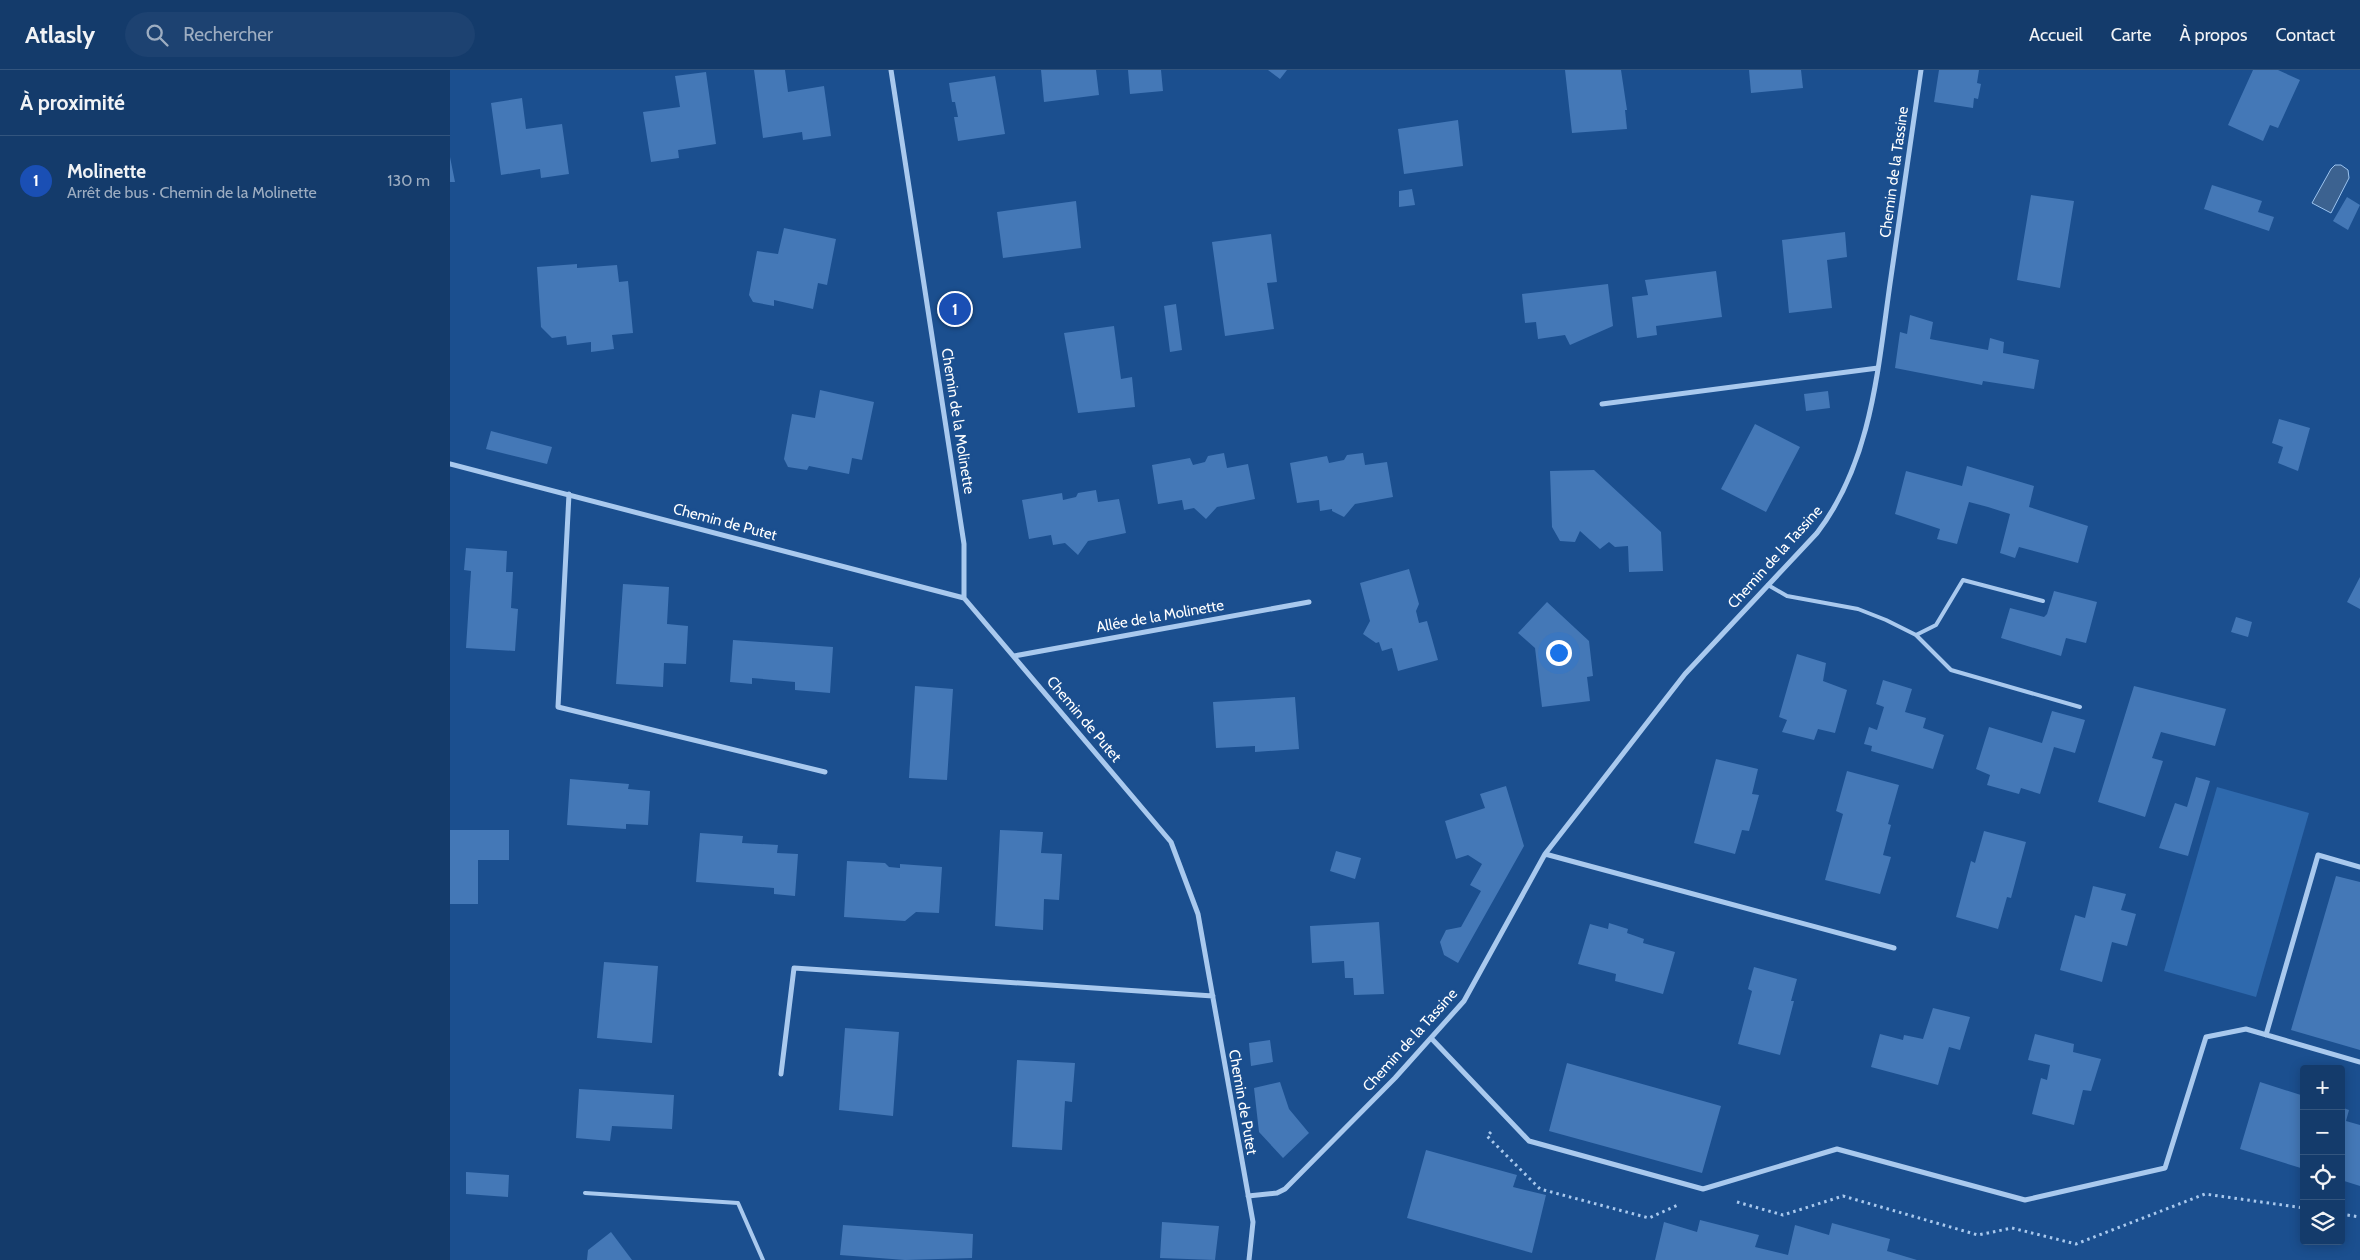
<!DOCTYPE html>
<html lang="fr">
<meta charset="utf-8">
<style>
body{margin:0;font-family:Cabin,sans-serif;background:#1d4271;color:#f1f3f6}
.controls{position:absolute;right:15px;bottom:15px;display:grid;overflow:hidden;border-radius:5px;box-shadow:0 2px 12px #0003}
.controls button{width:45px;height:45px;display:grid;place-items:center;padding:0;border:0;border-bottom:1px solid #33557e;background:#143b6b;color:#f1f3f6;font:25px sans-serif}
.you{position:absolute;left:1108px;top:582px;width:18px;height:18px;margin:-12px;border:4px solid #fff;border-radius:50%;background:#1a73e8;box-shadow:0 0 0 8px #1a73e833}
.badge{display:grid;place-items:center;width:32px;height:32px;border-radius:50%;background:#bca0f2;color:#fff;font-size:16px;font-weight:700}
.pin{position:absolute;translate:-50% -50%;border:2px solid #fff;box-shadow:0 1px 5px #0006}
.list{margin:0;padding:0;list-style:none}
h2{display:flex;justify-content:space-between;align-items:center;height:65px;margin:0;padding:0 20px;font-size:21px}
h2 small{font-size:16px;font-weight:400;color:#9dadc1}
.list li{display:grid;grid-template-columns:32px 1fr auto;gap:15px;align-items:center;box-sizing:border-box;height:90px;padding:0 20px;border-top:1px solid #33557e}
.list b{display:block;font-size:19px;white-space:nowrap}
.list p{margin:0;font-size:16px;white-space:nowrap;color:#9dadc1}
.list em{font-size:16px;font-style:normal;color:#9dadc1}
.icon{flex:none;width:28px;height:28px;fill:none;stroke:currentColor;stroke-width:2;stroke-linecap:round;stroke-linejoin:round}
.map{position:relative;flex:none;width:1910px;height:1190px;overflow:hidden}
header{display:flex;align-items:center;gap:30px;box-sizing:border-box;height:70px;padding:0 25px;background:#143b6b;border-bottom:1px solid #33557e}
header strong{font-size:24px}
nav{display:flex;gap:28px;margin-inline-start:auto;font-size:18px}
.search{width:350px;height:45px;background:#1d4271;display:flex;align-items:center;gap:12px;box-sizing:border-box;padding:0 18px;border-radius:28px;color:#9dadc1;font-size:19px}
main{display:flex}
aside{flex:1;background:#143b6b}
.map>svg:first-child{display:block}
</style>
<header>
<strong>Atlasly</strong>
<div class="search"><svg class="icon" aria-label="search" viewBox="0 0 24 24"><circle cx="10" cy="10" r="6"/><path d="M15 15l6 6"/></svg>Rechercher</div>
<nav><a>Accueil</a><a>Carte</a><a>À propos</a><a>Contact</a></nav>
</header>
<main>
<aside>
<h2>À proximité<small></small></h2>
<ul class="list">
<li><span class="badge" style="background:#1a4fb4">1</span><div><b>Molinette</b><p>Arrêt de bus · Chemin de la Molinette</p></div><em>130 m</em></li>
</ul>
</aside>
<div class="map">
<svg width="1910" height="1190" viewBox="0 0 1910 1190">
<rect width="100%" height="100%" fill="#1b4f8f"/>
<!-- green -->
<path fill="#2e69ad" d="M1767,717L1859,743L1806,927L1714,901Z"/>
<!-- water -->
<path fill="#3c6290" stroke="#9cc4f0" d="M1891,95L1898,100L1899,108L1881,143L1862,133L1881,99L1885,95Z"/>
<!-- building -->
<path fill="#4478b7" d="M304,0H335L338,22L374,16L381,66L353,70L352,62L313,68Z
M591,0H646L649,25L594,32Z
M678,0H711L713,21L680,24Z
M818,0H837L830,9Z
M1115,0H1171L1177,40H1175L1177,59L1122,63Z
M1299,0H1351L1353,18L1301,23Z
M1489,0H1529L1527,13L1531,14L1528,29L1524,28L1523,38L1484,32Z
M1803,0H1828L1850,10L1828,58L1820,55L1813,71L1778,55Z
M256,2L266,74L228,80L229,88L201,92L193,42L230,37L225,6Z
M545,6L555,64L508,71L504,47H508L505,32H502L499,13Z
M72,28L76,59L112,54L119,104L91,108L90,99L51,105L41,33Z
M1008,50L1013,96L954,104L948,59Z
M0,87L5,112H0Z
M1762,115L1812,131L1808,142L1824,147L1819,161L1754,139Z
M962,119L965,135L949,137V121Z
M1581,125L1624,131L1610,218L1567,210Z
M1897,127L1910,135L1898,160L1883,151Z
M626,131L631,178L553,188L547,142Z
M334,158L386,169L377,215L368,213L363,239L324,230V236L303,232L299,225L307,181L328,184Z
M1395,162L1397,187L1377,190L1382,238L1339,243L1332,170Z
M821,164L827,212L817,213L824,259L775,266L762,172Z
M127,194V198L167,195L169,212L178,211L183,263L162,265L164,279L141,282V272L117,275L116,266L102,268L91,257L87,197Z
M1266,201L1272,247L1206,256L1207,265L1187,268L1182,227L1198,225L1195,210Z
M1158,214L1163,256L1120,275L1115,265L1088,269L1086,252L1075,253L1072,224Z
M726,234L732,280L720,282L714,236Z
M1460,245L1483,252L1480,269L1538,280L1540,268L1554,272L1553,283L1589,290L1584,319L1533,311L1532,315L1445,298L1450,262L1457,264Z
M664,256L671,309L682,307L685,337L628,343L614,263Z
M370,320L424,332L412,390L402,388L399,404L359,396L357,400L338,397L334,389L342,344L365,348Z
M1378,321L1380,338L1356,341L1354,324Z
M1829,349L1860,358L1848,401L1828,393L1833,377L1822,373Z
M1305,354L1350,377L1316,442L1271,419Z
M41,361L102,377L97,394L36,379Z
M774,383L777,398L798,394L805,429L767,437L756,449L744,438L734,440L732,430L708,434L702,395L740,388L743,395L755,392L758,386Z
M913,383L915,395L937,392L943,427L905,434L894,447L882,441V439L870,441L869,430L847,433L840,393L877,386L879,393L894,390L897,385Z
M1517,396L1584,416L1579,437L1638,456L1628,493L1569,477L1565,488L1550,483L1560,444L1538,437L1519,432L1507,474L1487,469L1490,459L1445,444L1456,401L1512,416Z
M1144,400L1211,462L1213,501L1179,502L1178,476L1165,477L1159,472L1150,479L1130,461L1125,472L1110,471L1102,457L1100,401Z
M646,420L648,432L669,429L676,463L638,471L628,485L615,473L603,475L601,465L579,469L572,430L612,423L613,430L626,427L628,423Z
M16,478L57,481L56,502H63L61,538L68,539L65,581L16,578L21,501L14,500Z
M959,499L969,534L966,541L969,553L977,551L988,590L948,601L942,578L932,581L929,572L926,573L913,564L920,551L910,513Z
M1910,507V539L1897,532Z
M173,514L219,517L217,554L238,556L236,594L214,593L213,617L166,614Z
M1604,521L1647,532L1636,573L1616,568L1611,586L1551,568L1560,538L1594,547L1597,544Z
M1097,532L1139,571L1143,606L1137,607L1140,631L1092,637L1085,578L1068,563Z
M1786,547L1802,552L1798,567L1781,562Z
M283,570L383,577L380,623L345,620V612L302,608V614L280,612Z
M1347,584L1376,593L1373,611L1397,620L1385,663L1368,659L1364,670L1332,662L1337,650L1329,647Z
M1433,610L1462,619L1455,642L1476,648L1473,658L1494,665L1483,699L1421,681L1422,676L1414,674L1419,657L1427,660L1434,637L1426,634Z
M465,616L503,619L497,710L459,708Z
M1684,616L1776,639L1765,676L1711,662L1702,688L1713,691L1695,747L1648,732Z
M845,627L849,679L805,682V676L766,678L763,632Z
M1602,641L1635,650L1625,683L1604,677L1590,724L1571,718L1569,724L1537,715L1540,705L1526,699L1539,657L1592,673Z
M1266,689L1308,699L1302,724L1309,725L1303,747L1299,761L1292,760L1285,784L1244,773Z
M1397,701L1449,715L1438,754L1441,755L1433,785L1441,787L1430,824L1375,810L1393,744L1386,741Z
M1746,707L1760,711L1738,786L1709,778L1725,733L1737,737Z
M120,709L179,714L178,719L200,721L198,755L176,754V759L117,755Z
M1056,716L1074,776L1008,893L994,885L990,872L996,860L1011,857L1031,821L1020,815L1032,794L1018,785L1006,789L995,751L1035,738L1030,724Z
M0,760H59V790H28V834H0Z
M550,760L593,762L591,783L612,784L609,830L594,829L593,860L545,856Z
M1534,761L1576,772L1561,828L1557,827L1548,859L1506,847L1521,791L1525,793Z
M250,763L293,766L292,773L328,775L327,783L348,784L345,826L324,824V818L246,812Z
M886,781L911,788L905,809L880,801Z
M397,791L435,793L439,797L450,798V794L492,797L489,843L466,842L455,851L394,847Z
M1886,806L1910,812V980L1841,960Z
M1643,816L1676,824L1671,840L1686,844L1677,876L1662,872L1652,912L1610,900L1625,845L1635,848Z
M929,852L934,924L904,925L903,908H895L894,891L862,893L860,856Z
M1159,853L1178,859L1177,863L1194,869L1193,873L1225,882L1213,924L1165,911L1166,904L1128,894L1140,854L1158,859Z
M154,892L208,896L202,973L147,968Z
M1304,897L1347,909L1341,931H1344L1330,985L1288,974L1302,921L1298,919Z
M1483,938L1520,947L1510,980L1499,977L1488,1015L1421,997L1430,964L1453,970L1454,965L1473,969Z
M395,958L449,962L443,1046L389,1040Z
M1585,964L1624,974L1623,982L1651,989L1641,1021L1633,1020L1624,1055L1582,1044L1591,1008L1597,1010L1600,995L1578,990Z
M820,970L823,992L801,996L799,973Z
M567,990L625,993L622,1032L615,1031L612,1080L562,1077Z
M1117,993L1271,1036L1252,1103L1099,1061Z
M830,1012L839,1039L859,1063L833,1088L809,1062L804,1018Z
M1810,1012L1854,1026V1099L1790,1079Z
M129,1019L224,1025L222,1059L162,1056L160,1071L126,1068Z
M1891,1037L1899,1040L1896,1051L1910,1055V1116L1891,1110Z
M976,1080L1067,1105L1063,1117L1096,1125L1082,1183L957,1148Z
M16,1102L59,1105L58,1127L16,1124Z
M1250,1150L1309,1165L1305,1177L1338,1185L1345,1155L1379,1165L1382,1153L1440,1169L1437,1181L1467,1190H1205L1214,1152L1247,1162Z
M712,1152L769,1156L765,1190L710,1188Z
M393,1155L523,1164L522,1188L455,1190L390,1185Z
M161,1162L182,1190H137L138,1180Z"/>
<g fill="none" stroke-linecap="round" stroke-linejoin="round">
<!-- path -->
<path stroke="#a9c9ee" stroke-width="3" stroke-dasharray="2.5 4" stroke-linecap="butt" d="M1041,1062L1037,1066L1090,1119L1199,1148L1228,1135
M1287,1132L1333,1145L1393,1126L1528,1165L1562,1158L1626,1174L1755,1124L1854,1138
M1891,1144L1910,1147"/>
<!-- service -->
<path stroke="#a9c9ee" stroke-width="4" d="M1318,515L1337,526L1408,539L1436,550L1466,565L1501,600L1630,637
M1466,565L1486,555L1513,510L1593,531
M135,1123L288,1133L313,1190"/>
<!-- minor -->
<path stroke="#a9c9ee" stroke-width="5" d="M441,0L514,474V528
M1152,334L1428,298
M0,394L514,528L721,772L748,844L803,1152L799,1190
M119,424L108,637L375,702
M564,586L859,532
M1095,784L1444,878
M1816,965L1868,785L1910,797
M981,968L1079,1071L1253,1119L1387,1079L1575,1130L1715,1098L1756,967L1796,959L1910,992
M331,1004L344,898L763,926
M798,1126L827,1123L835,1119L945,1008L1014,931L1095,784L1235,604L1367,463C1423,390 1428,295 1441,207C1451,138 1461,69 1471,0"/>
</g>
<g text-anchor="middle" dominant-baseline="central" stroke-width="5" stroke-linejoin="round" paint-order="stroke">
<!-- street labels -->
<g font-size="15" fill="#fff" stroke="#1b4f8f">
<text transform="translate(1444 102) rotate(-82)">Chemin de la Tassine</text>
<text transform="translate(508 351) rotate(81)">Chemin de la Molinette</text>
<text transform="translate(275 452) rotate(15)">Chemin de Putet</text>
<text transform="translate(1325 487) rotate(-48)">Chemin de la Tassine</text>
<text transform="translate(710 546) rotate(-10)">Allée de la Molinette</text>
<text transform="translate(634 649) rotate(50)">Chemin de Putet</text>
<text transform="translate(960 970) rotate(-48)">Chemin de la Tassine</text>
<text transform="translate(793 1032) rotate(80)">Chemin de Putet</text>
</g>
</g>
</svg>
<div class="controls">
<button>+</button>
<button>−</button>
<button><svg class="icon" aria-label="locate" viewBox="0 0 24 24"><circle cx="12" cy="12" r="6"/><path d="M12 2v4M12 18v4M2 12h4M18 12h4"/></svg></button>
<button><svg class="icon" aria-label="layers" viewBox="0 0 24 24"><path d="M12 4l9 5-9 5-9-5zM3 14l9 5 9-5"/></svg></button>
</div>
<div class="you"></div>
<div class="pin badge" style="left:505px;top:239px;background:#1a4fb4">1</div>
</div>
</main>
